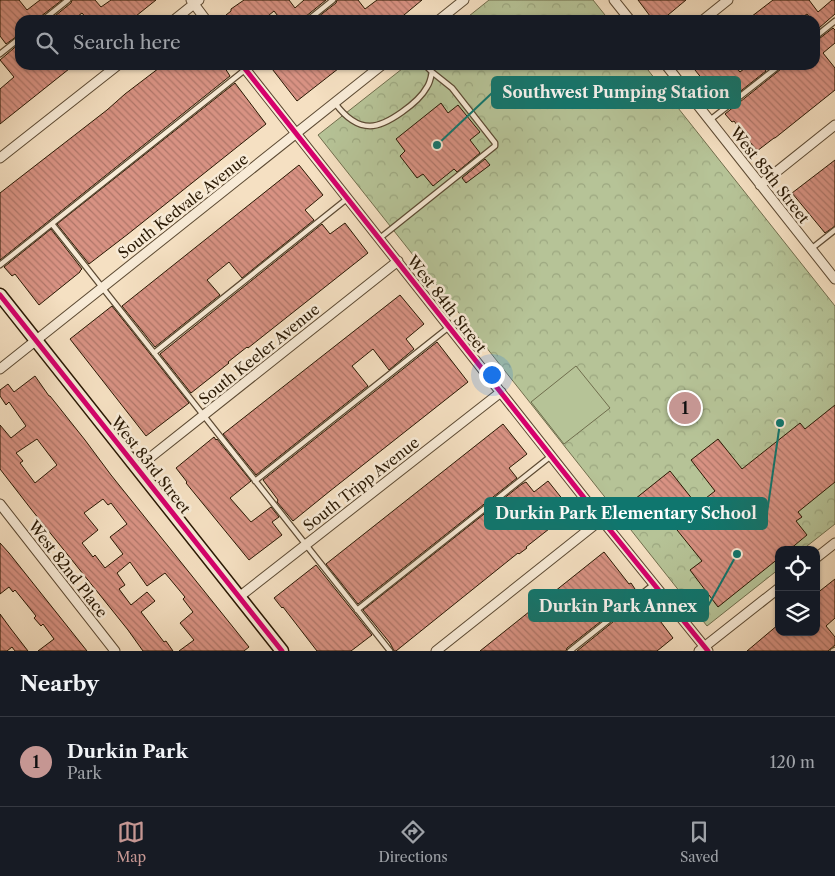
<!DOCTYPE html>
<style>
body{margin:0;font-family:"Libre Caslon Text",serif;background:#20242c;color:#f1f3f6}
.controls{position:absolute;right:15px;bottom:15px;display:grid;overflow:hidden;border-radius:10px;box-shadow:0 1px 4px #0004}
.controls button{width:45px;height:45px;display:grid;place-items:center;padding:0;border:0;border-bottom:1px solid #363941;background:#171b24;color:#f1f3f6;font:25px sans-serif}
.you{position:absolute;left:491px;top:374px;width:18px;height:18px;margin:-12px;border:4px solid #fff;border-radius:50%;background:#1a73e8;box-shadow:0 0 0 8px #1a73e833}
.badge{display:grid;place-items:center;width:32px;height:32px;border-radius:50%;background:#c59692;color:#111;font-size:16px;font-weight:700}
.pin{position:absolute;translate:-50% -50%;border:2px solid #fff;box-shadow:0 1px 5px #0006}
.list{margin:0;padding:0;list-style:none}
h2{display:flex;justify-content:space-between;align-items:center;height:65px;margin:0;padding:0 20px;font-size:21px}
h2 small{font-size:16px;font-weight:400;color:#9ea1a6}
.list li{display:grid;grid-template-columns:32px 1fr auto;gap:15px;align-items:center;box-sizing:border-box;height:90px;padding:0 20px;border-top:1px solid #363941}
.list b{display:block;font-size:19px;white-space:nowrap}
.list p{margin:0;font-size:16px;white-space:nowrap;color:#9ea1a6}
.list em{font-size:16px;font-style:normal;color:#9ea1a6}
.icon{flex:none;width:28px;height:28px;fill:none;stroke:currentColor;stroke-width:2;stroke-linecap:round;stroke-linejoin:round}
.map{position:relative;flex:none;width:835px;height:651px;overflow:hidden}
.search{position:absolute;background:#171b24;box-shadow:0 1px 4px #0004;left:15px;right:15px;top:15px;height:55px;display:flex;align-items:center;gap:12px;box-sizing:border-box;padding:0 18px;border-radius:15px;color:#9ea1a6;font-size:19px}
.sheet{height:155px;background:#171b24}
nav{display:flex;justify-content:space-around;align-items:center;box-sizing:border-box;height:70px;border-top:1px solid #363941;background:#171b24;font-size:14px;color:#9ea1a6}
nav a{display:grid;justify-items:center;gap:2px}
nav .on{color:#c59692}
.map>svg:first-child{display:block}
</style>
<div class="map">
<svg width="835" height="651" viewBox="0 0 835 651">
<defs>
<pattern id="forest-crowns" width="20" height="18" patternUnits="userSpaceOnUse" patternTransform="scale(1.25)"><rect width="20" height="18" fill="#b6c397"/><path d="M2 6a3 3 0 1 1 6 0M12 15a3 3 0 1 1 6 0" fill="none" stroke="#9ca780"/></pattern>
<pattern id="building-back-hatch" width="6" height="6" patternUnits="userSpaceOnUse" patternTransform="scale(1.25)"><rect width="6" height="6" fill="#d89283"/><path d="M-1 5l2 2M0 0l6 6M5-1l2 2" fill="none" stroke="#af7669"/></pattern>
</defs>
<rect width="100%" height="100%" fill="#f5e0c2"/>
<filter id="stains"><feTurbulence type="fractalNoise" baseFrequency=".004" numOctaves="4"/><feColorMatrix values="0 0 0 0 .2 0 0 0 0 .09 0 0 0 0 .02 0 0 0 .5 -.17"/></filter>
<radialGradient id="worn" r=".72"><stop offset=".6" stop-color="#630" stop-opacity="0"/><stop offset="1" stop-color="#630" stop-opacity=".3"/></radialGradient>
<!-- forest -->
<path fill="url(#forest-crowns)" stroke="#706e4d" d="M489,0H593L609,20H464Z
M407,65H644L835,306V524L802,550H779V569L707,626L318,135Z"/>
<!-- pitch -->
<path fill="#b6c397" stroke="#706e4d" d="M576,366L610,408L564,444L531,402Z"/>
<!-- building -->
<path fill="url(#building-back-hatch)" stroke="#291803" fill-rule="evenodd" d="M0,0H19L27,10L40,0H62L40,17L39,20H20V34L6,44L0,36Z
M72,0H95L101,7L111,0H156L131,20H88L82,13L73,20H50L71,3Z
M244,0H289L295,8L304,0H326L305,17L304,20H281L274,11L263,20H231L226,15L231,11V9Z
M337,0H358L365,9L377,0H422L398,20H314L336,3Z
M638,0H686L662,20H653Z
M773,0H809L818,12L832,0H835V14L819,28L815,23V20H812L807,14L798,20H747Z
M833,28L835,30V43L823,53L835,68V90L775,138H774L757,151L734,121L732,122L725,114L786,65H815V42Z
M20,43V65H74L0,124V89L14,77L0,60Z
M163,65H223L230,76L0,260V193L107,110L125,94Z
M269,65H343L297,101Z
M691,65H734L740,72L749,65H762L766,71L723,105Z
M235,83L266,124L128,234L89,264L57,224Z
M441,103L448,113L458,105L475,126L480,132L470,140L480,153L457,172L454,169L433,186L423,174L417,178L400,156L405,151L396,139Z
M485,159L490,165L466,183L462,178Z
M835,160V226L825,233L792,193Z
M299,165L323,195L305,210L314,220L242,278L229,262L207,280L220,295L155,347L122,306Z
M345,223L368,253L248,348L247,347L228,362L229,363L191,393L160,354L322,224L330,234Z
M51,229L82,269L80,271V272L39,305L15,274L12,276L4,267Z
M400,295L424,324L406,339L414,349L389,370L373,349L352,366L368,386L256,475L223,434Z
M112,306L189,403L146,436L70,339Z
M437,342L468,382L330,491L293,521L277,502L278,500L263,480Z
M35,376L49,396H50L85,440L111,475L249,647L244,651H179L194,640L180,623L193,612L183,599L185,597L165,573L147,586L130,562L117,573L125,585L119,589L131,605L147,592L155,601L141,612L164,642L166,641L173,651H143L128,630L31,509L0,469V425L11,438L26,426L9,402L6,405L0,396V390L8,384L14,392ZM37,439L57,465L35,483L20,463L23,461L16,453ZM103,499L108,505L111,503L127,524L110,537L123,554L105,568L95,555L93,557L82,543L98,530L84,513Z
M835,405V482L798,512L802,517L796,521L807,535L789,550H779V558L718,607L690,570L702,561L669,520L659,529L635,499L670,471L697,505L715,491L691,460L718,439L742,469L800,423L805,429Z
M503,424L527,454L509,468L517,478L358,604L326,564Z
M214,437L216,440L217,439L251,481L230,498L251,522L271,507L279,517L272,522L282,535L249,560L186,483L187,482L176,468Z
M548,481L572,511L526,547L527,548L519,554L518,553L396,651H394L390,643L363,610L522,484L526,482L534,492Z
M0,543L9,553L87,651H38L54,639L43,624L41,626L34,618L36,616L15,590L13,592L9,587L0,594Z
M604,552L629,584L631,583L637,592L618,606L619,607L567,648L566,651H480Z
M316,565L372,635L351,651H317L283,607L282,608L274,598Z
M835,579V618L826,626L835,637V645L828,651H747L779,624V632H816V594Z
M648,605L673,638L657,651H577L624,613L630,621Z
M0,614L11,629L28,651H15L12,647L7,651H0Z"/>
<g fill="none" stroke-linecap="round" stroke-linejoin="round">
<defs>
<path id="lane" d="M43,20L68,0
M308,20L333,0
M815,37L835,21
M0,54L20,38
M335,103C343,114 354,126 370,126C387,126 419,102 427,87C430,83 431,77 432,72
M710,120L780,65
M52,224L390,651
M380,238L495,146V143L452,88L432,72L425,65
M811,249L835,230
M0,265L251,65
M154,353L348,198
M255,481L449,327
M357,610L551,456
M570,651L654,584
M833,651L835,650"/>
<path id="street" d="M191,0L206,20
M614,0L630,20
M174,20L199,0
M439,20L464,0
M703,20L728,0
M242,65L593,509L708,651
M666,65L835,279
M0,158L118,65
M760,185L835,125
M0,369L382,65
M137,468L398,261
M0,504L115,651
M816,558L835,543
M239,597L501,392
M436,651L602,519
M699,651L779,588"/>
<path id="secondary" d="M0,295L282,651"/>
</defs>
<!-- lane casing -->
<use href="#lane" stroke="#5c4a33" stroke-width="7"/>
<!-- street casing -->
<use href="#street" stroke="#5c4a33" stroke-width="11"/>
<!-- secondary casing -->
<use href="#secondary" stroke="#291803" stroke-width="15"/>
<!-- lane -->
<use href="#lane" stroke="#f8ebd7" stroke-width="4.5"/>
<!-- street -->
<use href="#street" stroke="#f8ebd7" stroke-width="9"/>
<!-- secondary -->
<use href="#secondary" stroke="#f8ebd7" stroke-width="12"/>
<defs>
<path id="cycleway" d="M242,65L593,509L708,651
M0,295L282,651"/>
</defs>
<!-- cycleway casing -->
<use href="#cycleway" stroke="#f8ebd7" stroke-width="8"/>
<!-- cycleway -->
<use href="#cycleway" stroke="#d6006c" stroke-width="5"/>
</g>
<g text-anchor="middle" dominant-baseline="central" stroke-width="5" stroke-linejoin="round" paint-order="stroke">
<!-- street labels -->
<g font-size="15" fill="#291803" stroke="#f8ebd7">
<text transform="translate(770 175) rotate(52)">West 85th Street</text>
<text transform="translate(183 206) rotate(-38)">South Kedvale Avenue</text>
<text transform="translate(447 304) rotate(52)">West 84th Street</text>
<text transform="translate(259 354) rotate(-39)">South Keeler Avenue</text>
<text transform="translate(151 465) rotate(52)">West 83rd Street</text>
<text transform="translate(361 484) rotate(-38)">South Tripp Avenue</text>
<text transform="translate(68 569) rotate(52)">West 82nd Place</text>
</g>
</g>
<!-- callouts -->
<path fill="none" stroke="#0f766e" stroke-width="2" d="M437 145L492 93M780 423L767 513M737 554L708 606"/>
<g fill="#0f766e" stroke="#f8ebd7" stroke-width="2">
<circle cx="437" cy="145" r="5"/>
<circle cx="780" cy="423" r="5"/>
<circle cx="737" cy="554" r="5"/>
</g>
<g fill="#0f766e" stroke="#0f766e" stroke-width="2">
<rect x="492" y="77" width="248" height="31" rx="5"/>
<rect x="485" y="498" width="282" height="31" rx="5"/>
<rect x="529" y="590" width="179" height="31" rx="5"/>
</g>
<g font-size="16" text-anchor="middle" font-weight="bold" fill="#fff">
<text x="616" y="98">Southwest Pumping Station</text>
<text x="626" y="519">Durkin Park Elementary School</text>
<text x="618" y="612">Durkin Park Annex</text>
</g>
<rect width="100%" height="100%" filter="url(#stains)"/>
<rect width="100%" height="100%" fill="url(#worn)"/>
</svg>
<div class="controls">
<button><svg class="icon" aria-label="locate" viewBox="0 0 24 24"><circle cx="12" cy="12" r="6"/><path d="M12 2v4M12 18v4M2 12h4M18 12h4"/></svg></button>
<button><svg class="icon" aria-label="layers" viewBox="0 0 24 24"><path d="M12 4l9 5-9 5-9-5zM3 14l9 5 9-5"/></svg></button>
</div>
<div class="you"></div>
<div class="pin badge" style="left:685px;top:408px">1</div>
<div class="search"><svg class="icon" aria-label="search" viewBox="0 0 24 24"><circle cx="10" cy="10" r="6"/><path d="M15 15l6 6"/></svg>Search here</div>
</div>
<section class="sheet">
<h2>Nearby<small></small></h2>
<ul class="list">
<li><span class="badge">1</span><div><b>Durkin Park</b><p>Park</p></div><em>120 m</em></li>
</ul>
</section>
<nav>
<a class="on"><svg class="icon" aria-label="map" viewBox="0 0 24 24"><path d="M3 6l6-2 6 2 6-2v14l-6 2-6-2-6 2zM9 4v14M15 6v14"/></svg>Map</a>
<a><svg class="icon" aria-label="directions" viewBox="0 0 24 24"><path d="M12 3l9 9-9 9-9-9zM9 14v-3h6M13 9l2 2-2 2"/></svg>Directions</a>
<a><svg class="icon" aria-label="saved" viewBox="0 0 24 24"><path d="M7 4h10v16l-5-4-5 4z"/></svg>Saved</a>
</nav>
